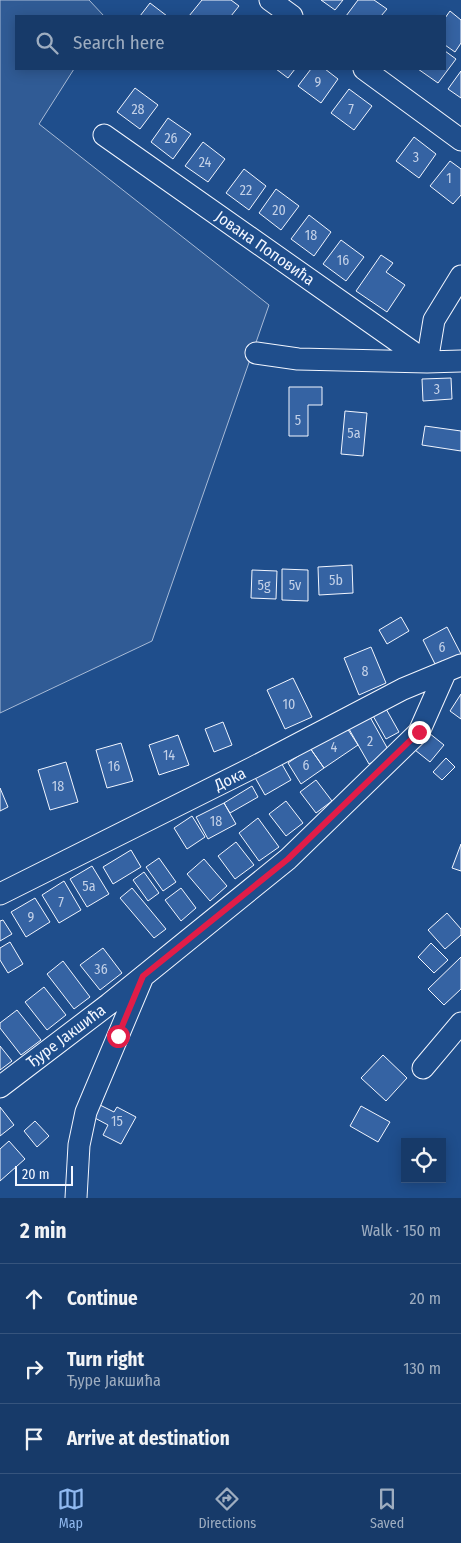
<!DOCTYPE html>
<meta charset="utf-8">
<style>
body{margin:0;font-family:"Fira Sans Condensed",sans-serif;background:#244571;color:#f1f3f6}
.controls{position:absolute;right:15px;bottom:15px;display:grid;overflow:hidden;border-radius:0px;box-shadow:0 2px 12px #0003}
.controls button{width:45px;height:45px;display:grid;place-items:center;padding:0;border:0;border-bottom:1px solid #36547d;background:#173a69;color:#f1f3f6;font:25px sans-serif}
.scale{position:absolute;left:15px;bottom:12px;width:58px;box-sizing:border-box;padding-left:5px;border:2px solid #f2f6ff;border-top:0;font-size:14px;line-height:18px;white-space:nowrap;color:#f2f6ff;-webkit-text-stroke:4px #1f4e8c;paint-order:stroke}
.stop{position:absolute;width:15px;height:15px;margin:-11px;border:4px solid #e11d48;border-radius:50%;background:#fff}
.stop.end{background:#e11d48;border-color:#fff;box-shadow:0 1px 5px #0008}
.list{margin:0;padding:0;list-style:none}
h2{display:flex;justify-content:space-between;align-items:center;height:65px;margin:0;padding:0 20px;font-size:21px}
h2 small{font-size:16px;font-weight:400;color:#9eadc0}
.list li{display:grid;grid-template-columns:32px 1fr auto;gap:15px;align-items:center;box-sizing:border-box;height:70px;padding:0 20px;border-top:1px solid #36547d}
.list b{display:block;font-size:19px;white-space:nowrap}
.list p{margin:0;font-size:16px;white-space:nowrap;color:#9eadc0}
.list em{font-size:16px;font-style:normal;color:#9eadc0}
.icon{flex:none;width:28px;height:28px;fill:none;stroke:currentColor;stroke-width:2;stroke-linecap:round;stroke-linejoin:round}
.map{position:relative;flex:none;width:461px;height:1198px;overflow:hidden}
.search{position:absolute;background:#173a69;box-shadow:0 2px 12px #0003;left:15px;right:15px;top:15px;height:55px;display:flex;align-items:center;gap:12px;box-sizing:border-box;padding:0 18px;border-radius:0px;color:#9eadc0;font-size:19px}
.sheet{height:275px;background:#173a69}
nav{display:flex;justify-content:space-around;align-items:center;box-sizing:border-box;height:70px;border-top:1px solid #36547d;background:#173a69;font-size:14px;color:#9eadc0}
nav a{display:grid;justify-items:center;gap:2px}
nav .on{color:#90b9f0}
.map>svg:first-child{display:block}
</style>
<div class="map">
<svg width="461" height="1198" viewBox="0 0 461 1198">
<rect width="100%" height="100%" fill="#1f4e8c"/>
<!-- built -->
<path fill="#305b95" stroke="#a8bbd7" d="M0,0H89L104,16H16V69H74L39,124L269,305L152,641L0,713Z"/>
<!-- building -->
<path fill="#3563a3" stroke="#f2f6ff" d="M202,0H231L239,6L231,16H189Z
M321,0H343L335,10Z
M358,0H374L387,9L381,16H346Z
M150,3L167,16H140Z
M450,11L461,20V43L455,52L445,45V18Z
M445,51L456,59L438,83L418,69H445Z
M276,69H295L288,78Z
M311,69H325L338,79L321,103L298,86Z
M461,71V98L448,89Z
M135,88L158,105L140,129L117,112Z
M349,89L372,106L354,130L331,113Z
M168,118L191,134L173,159L151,142Z
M414,137L436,154L419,178L396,161Z
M203,142L225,159L208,182L185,166Z
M450,161L461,169V195L453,204L430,186Z
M244,169L266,186L249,210L226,193Z
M276,189L299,206L281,230L259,213Z
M309,215L331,232L314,256L291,239Z
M341,240L364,257L346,281L323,264Z
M381,255L393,263L386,272L405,285L387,312L356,291Z
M451,378L452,399L423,401L422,379Z
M289,387H322V405H308V436H289Z
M345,411L367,413L363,456L341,454Z
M425,426L461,431V451L422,445Z
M352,565L353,593L319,595L318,567Z
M282,569L308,570V601L282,600Z
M252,570L277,571L276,599L251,598Z
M401,617L409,631L387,644L379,630Z
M447,627L461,654L436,666L423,640Z
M371,647L386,683L359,695L344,658Z
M293,678L312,717L285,729L267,690Z
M461,694V719L450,711Z
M385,707L399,732L386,739L372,714Z
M370,717L390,753L369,764L349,729Z
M223,722L232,745L214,752L205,729Z
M345,725L358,745L324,768L310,748Z
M429,733L444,745L430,762L415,750Z
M178,735L189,765L159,775L149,745Z
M121,743L133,781L107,788L96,750Z
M310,748L324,768L301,784L288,763Z
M446,758L455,767L442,780L433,772Z
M279,759L291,780L265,795L253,774Z
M66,762L78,802L50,810L38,770Z
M316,780L332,801L316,813L300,792Z
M252,786L258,797L230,813L224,803Z
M0,788L8,807L0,811Z
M286,801L303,823L286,836L269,814Z
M224,803L236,824L208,839L196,817Z
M192,816L205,837L187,849L174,828Z
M258,818L279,847L259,861L239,833Z
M236,842L254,865L235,879L218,856Z
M461,844V871L452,868Z
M131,850L141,867L113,884L103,867Z
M159,858L176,882L163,891L146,867Z
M204,859L227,886L210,901L187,874Z
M92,866L109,894L87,907L70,879Z
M144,872L159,893L148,901L133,880Z
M64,881L81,910L59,923L42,895Z
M132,888L166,929L154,938L120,898Z
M181,888L196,908L181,921L165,900Z
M35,898L50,922L26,937L11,912Z
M447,913L461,929V935L445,949L428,930Z
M3,920L12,934L0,941V921Z
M10,942L23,964L8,973L0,960V948Z
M431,943L448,960L434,973L418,957Z
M103,948L122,973L100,990L80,965Z
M461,957V989L444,1005L428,989Z
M63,961L90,997L74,1009L47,974Z
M44,987L66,1015L47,1030L25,1002Z
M17,1010L41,1040L21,1055L0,1028V1023Z
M0,1046L12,1061L0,1070Z
M383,1055L407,1078L386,1101L361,1078Z
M100,1105L114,1112L117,1107L136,1117L121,1144L103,1135L108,1125L93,1117Z
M361,1106L390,1122L378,1142L350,1126Z
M0,1107L14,1125L0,1136Z
M35,1121L49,1136L37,1147L24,1131Z
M9,1141L25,1159L0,1181V1149Z"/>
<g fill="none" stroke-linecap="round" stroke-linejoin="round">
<defs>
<path id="minor" d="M270,0L292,16
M364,69L461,140
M104,135L427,362L461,361
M256,353L298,359L427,362L434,320L461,276
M0,894L254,767L403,689L461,665
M423,1068L461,1023
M0,1087L109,1004L288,859L419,732L446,671
M76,1198L79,1145L86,1112L142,979"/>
</defs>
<!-- minor casing -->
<use href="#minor" stroke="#f2f6ff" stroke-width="23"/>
<!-- minor -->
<use href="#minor" stroke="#1f4e8c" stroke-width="21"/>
</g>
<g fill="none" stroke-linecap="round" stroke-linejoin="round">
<!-- route -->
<path stroke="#e11d48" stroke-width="6" d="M118,1036L143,976L288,859L419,732"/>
</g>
<g text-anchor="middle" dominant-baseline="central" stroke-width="4" stroke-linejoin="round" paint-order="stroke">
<!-- number labels -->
<g font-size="14" fill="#c3d1e8">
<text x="318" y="82">9</text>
<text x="138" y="109">28</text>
<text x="351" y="109">7</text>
<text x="171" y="138">26</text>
<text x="416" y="157">3</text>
<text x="205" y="162">24</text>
<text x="449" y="178">1</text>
<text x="246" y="190">22</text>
<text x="279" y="210">20</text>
<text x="311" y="235">18</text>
<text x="343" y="260">16</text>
<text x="437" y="389">3</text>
<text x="298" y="420">5</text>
<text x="354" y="433">5a</text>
<text x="336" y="580">5b</text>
<text x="264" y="585">5g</text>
<text x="295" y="585">5v</text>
<text x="442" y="647">6</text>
<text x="365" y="671">8</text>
<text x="289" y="704">10</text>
<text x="370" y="741">2</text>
<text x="334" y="747">4</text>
<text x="169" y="755">14</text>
<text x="306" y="765">6</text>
<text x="114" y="766">16</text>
<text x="58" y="786">18</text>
<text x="216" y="821">18</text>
<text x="89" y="886">5a</text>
<text x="61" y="902">7</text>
<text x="31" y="917">9</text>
<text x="101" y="969">36</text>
<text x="117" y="1121">15</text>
</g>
<!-- street labels -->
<g font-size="16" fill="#f2f6ff" stroke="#1f4e8c">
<text transform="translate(265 248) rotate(35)">Јована Поповића</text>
<text transform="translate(230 779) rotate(-26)">Дока</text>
<text transform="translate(66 1036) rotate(-37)">Ђуре Јакшића</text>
</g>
</g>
</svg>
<div class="controls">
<button><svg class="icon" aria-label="locate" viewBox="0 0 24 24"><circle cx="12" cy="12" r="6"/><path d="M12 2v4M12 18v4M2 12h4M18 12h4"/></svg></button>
</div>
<div class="scale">20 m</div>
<div class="stop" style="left:118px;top:1036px"></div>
<div class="stop end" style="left:419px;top:732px"></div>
<div class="search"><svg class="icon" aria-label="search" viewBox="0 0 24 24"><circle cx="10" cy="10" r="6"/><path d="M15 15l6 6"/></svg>Search here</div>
</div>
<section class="sheet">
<h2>2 min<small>Walk · 150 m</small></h2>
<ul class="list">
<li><svg class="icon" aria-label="ahead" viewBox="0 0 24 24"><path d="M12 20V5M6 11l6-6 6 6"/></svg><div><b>Continue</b></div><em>20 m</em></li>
<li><svg class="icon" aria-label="right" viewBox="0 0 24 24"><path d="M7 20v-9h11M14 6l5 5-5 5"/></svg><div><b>Turn right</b><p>Ђуре Јакшића</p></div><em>130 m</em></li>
<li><svg class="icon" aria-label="arrive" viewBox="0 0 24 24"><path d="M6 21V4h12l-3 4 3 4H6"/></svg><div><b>Arrive at destination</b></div></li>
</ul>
</section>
<nav>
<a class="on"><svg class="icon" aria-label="map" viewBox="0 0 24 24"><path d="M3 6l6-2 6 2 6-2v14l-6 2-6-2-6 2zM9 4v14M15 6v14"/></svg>Map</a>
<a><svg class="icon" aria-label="directions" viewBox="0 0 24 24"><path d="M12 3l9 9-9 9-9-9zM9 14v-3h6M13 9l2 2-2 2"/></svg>Directions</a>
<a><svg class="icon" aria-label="saved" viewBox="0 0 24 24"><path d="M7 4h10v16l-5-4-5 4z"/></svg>Saved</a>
</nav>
